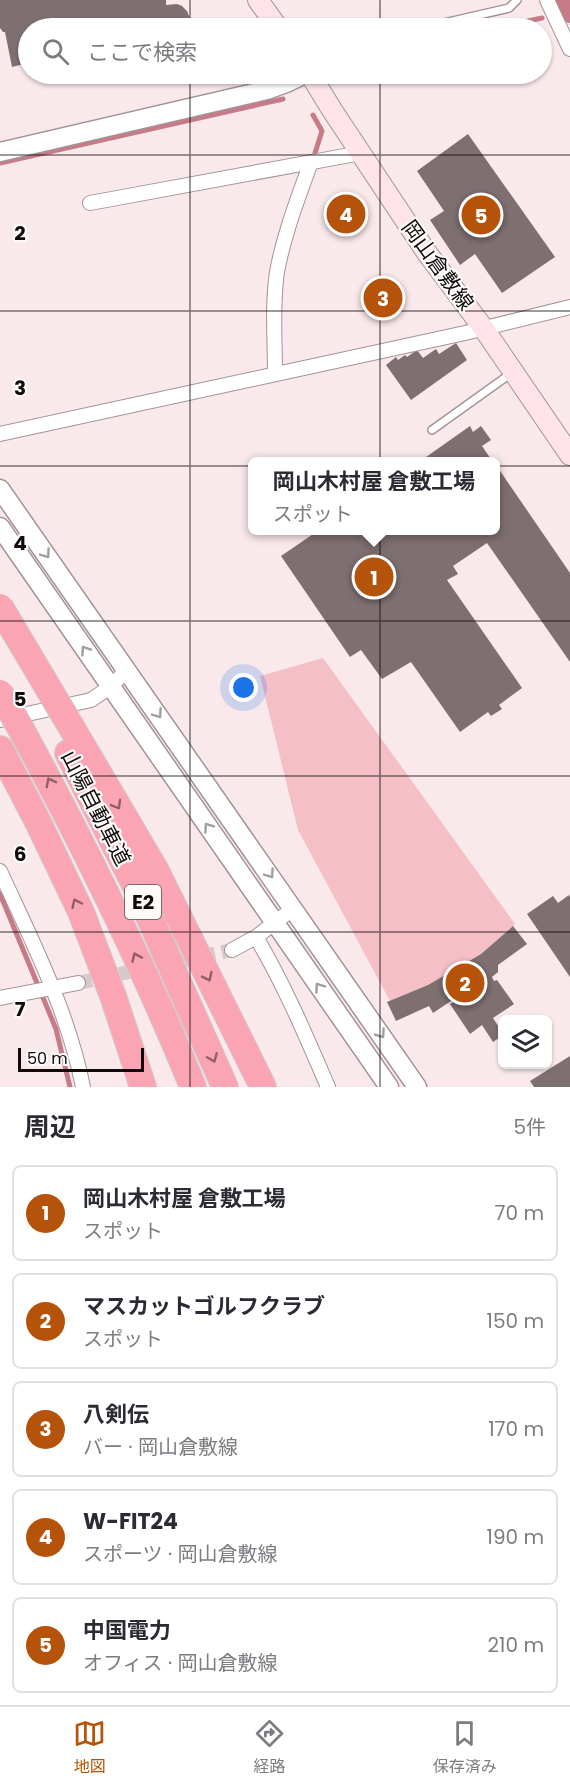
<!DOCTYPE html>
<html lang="ja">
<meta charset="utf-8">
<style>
body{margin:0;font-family:Poppins,"Noto Sans JP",sans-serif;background:#f7f7f7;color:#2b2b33}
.controls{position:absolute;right:18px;bottom:18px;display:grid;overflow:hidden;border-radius:9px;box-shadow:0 2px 4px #0004}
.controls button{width:54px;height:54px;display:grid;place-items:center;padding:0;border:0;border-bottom:2px solid #e1e1e2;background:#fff;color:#2b2b33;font:30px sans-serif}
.scale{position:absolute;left:18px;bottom:15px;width:126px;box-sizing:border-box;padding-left:6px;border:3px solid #100a0b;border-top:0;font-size:16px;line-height:21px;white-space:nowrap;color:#100a0b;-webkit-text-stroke:4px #fdfafa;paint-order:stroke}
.you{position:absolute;left:244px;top:688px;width:21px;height:21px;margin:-15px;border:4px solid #fff;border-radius:50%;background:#1a73e8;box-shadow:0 0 0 9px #1a73e833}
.badge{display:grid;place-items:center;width:39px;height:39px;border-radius:50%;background:#b45309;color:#fff;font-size:20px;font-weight:700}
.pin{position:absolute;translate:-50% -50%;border:3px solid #fff;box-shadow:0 2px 6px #0006}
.popup{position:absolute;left:248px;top:457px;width:252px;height:78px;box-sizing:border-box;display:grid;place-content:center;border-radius:9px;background:#fff;filter:drop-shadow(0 2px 4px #0005);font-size:20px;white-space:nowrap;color:#7c7c81}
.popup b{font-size:22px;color:#2b2b33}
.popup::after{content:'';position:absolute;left:50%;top:100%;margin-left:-12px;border:12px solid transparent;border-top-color:#fff}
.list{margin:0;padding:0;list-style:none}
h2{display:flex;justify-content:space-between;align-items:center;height:78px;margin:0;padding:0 24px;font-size:26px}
h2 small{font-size:20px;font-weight:400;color:#7c7c81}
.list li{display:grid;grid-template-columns:39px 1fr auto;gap:18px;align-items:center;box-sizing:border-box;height:96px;margin:0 12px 12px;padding:0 12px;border:2px solid #e1e1e2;border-radius:9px}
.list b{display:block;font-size:22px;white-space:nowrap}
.list p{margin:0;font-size:20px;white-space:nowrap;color:#7c7c81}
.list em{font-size:20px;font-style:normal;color:#7c7c81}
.icon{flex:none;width:33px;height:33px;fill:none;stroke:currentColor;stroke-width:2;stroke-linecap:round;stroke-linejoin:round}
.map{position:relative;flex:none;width:570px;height:1087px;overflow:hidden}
.search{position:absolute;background:#fff;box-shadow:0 2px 4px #0004;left:18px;right:18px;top:18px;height:66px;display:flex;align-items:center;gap:15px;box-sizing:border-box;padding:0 21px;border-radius:33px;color:#7c7c81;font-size:22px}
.sheet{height:618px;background:#fff}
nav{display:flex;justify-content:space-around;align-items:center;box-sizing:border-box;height:84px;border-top:2px solid #e1e1e2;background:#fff;font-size:16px;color:#7c7c81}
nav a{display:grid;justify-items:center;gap:3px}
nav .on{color:#b45309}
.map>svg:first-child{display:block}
</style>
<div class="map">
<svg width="570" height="1087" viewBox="0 0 570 1087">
<rect width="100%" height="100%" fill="#fae9eb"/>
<!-- green -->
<path fill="#f5bfc8" d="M323,658L515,924L481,954L428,985L390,1001L298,830L260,676Z"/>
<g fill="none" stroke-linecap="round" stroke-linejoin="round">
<!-- stream -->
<path stroke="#c77b89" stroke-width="5" d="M561,13L570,12
M496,28L542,18
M343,79L363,74
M313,115L322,131L315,153
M0,163L283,99
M0,894L56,1029L70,1087"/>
<!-- river -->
<path stroke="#c77b89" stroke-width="30" d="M566,0L570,8"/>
</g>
<!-- building -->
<path fill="#7e6f71" d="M0,0H166V5L177,4L182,6L187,11L192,23L191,28H28V63L12,67L5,32H3L0,28Z
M468,134L555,257L502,293L475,254L460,265L430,220L444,211L417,171Z
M456,343L467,360L411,400L386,365L396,357L398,360L405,355L407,357L417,350L423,358L436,349L439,354Z
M470,426L473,432L481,426L491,440L482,446L493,462H419Z
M496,465L570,573V662L487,543L453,566L458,574L447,580L522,688L499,705L502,709L491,716L488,712L460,732L411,662L382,679L361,650L350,657L281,556L319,530H496Z
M569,895L570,897V977L527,914L553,896L558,903Z
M513,926L527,944L498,965V972L492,977L494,981L497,980L514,1004L493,1018L502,1032V1036L493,1042L482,1025L470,1034L450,1004L462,997L460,995L433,1013L429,1006L396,1021L387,1002L428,985L481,954Z
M570,1056V1087H534L530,1081Z"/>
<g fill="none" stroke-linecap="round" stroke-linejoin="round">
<!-- minor-tunnel -->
<path stroke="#d7c8c9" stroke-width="14" stroke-dasharray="14 7" stroke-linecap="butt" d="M78,983L232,950"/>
<defs>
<path id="service" d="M422,28L509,8L517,0
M432,430L513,372"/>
<path id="minor" d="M547,0L570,49
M90,203L361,153
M275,374C275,341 272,305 277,272C284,234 298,198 311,162
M0,434L465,333L570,307
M0,720L91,700L110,687L127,670
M0,871C32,941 68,1011 83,1087
M294,908L256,937C284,984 306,1036 328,1087
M232,950L256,937
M0,998L78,983"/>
<path id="tertiary" d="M0,152L267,90L286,83L305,74
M0,489L417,1087
M0,527L389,1087"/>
<path id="secondary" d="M258,0L278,28
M310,74L332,110L427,253L484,329L570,455"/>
<path id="motorway" d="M66,718L155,869L263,1087
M21,729C84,845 143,964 193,1087
M0,749L38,822L81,912L113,996L143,1087
M68,753L135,885L225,1087"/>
</defs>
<!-- service casing -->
<use href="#service" stroke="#a39395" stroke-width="10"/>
<!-- minor casing -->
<use href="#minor" stroke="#a39395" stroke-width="16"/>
<!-- tertiary casing -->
<use href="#tertiary" stroke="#a39395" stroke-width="21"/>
<!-- secondary casing -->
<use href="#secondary" stroke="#a39395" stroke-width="22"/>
<!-- motorway casing -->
<use href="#motorway" stroke="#cfcece" stroke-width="28"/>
<!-- service -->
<use href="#service" stroke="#fff" stroke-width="7"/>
<!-- minor -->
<use href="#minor" stroke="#fff" stroke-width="14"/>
<!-- tertiary -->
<use href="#tertiary" stroke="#fff" stroke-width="18"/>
<!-- secondary -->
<use href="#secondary" stroke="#fee4e8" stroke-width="20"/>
<!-- motorway -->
<use href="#motorway" stroke="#fba4b4" stroke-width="26"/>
<defs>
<path id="motorway-bridge" d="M0,607L66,718
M0,693L21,729"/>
</defs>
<!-- motorway-bridge casing -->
<use href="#motorway-bridge" stroke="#cfcece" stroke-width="28" stroke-linecap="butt"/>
<!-- motorway-bridge -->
<use href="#motorway-bridge" stroke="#fba4b4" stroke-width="26"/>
</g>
<!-- one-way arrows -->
<defs><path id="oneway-chevron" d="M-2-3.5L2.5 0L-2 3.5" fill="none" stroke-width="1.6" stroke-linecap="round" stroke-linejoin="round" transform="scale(1.5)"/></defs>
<g stroke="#9f9d9d">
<use href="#oneway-chevron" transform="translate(46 554) rotate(55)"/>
<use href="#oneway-chevron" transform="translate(85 650) rotate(-124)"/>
<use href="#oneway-chevron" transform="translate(158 714) rotate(55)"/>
<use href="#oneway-chevron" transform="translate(208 827) rotate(-125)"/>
<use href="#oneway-chevron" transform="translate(270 874) rotate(55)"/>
<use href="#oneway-chevron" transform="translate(319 987) rotate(-125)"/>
<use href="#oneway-chevron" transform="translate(381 1034) rotate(55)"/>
</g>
<g stroke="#915f68">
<use href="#oneway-chevron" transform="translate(50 782) rotate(-118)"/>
<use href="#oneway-chevron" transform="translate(117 805) rotate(60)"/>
<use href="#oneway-chevron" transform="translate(76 903) rotate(-115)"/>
<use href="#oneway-chevron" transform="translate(136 957) rotate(-114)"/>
<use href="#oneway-chevron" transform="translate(208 977) rotate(64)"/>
<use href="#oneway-chevron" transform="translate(213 1058) rotate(67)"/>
</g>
<!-- grid -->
<path fill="none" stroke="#100a0b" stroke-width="1.5" stroke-opacity="0.55" d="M190,0V28M380,0V28M190,74V1087M380,74V1087M0,155H570M0,311H570M0,466H570M0,621H570M0,776H570M0,932H570"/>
<g text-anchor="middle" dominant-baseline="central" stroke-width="4.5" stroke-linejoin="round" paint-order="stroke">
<!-- shield labels -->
<rect fill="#fdfafa" stroke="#575253" stroke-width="1.5" x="125" y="885" width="36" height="34" rx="4.5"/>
<g font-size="20" font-weight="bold" fill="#100a0b">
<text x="143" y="902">E2</text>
</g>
<!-- street labels -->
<g font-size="21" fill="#100a0b" stroke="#fdfafa">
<text transform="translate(438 265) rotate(54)">岡山倉敷線</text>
<text transform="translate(96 808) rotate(63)">山陽自動車道</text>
</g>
</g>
<g font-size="20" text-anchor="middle" font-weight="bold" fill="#100a0b" stroke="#fdfafa" stroke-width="4.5" stroke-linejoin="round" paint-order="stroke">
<text x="20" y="240">2</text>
<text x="20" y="395">3</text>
<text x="20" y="550">4</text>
<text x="20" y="706">5</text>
<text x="20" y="861">6</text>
<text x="20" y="1016">7</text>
</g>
</svg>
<div class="controls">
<button><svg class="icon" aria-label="layers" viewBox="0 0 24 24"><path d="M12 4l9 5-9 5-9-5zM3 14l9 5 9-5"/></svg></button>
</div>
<div class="scale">50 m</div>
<div class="you"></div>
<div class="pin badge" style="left:374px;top:577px">1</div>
<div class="popup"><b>岡山木村屋 倉敷工場</b>スポット</div>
<div class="pin badge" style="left:465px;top:983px">2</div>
<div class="pin badge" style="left:383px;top:298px">3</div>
<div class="pin badge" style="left:346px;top:214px">4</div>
<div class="pin badge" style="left:481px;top:215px">5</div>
<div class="search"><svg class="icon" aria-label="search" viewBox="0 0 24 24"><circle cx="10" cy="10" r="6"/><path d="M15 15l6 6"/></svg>ここで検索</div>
</div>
<section class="sheet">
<h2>周辺<small>5件</small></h2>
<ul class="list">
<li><span class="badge">1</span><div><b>岡山木村屋 倉敷工場</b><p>スポット</p></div><em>70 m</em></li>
<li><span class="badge">2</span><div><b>マスカットゴルフクラブ</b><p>スポット</p></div><em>150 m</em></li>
<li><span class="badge">3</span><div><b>八剣伝</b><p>バー · 岡山倉敷線</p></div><em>170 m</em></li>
<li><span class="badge">4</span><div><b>W-FIT24</b><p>スポーツ · 岡山倉敷線</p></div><em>190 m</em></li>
<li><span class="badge">5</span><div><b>中国電力</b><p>オフィス · 岡山倉敷線</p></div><em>210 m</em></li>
</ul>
</section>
<nav>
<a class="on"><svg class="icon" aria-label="map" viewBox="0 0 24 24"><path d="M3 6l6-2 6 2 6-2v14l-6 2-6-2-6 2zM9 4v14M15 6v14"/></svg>地図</a>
<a><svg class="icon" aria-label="directions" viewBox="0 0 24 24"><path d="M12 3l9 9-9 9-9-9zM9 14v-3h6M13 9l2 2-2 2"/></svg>経路</a>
<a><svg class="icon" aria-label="saved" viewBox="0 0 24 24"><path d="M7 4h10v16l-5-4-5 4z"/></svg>保存済み</a>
</nav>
